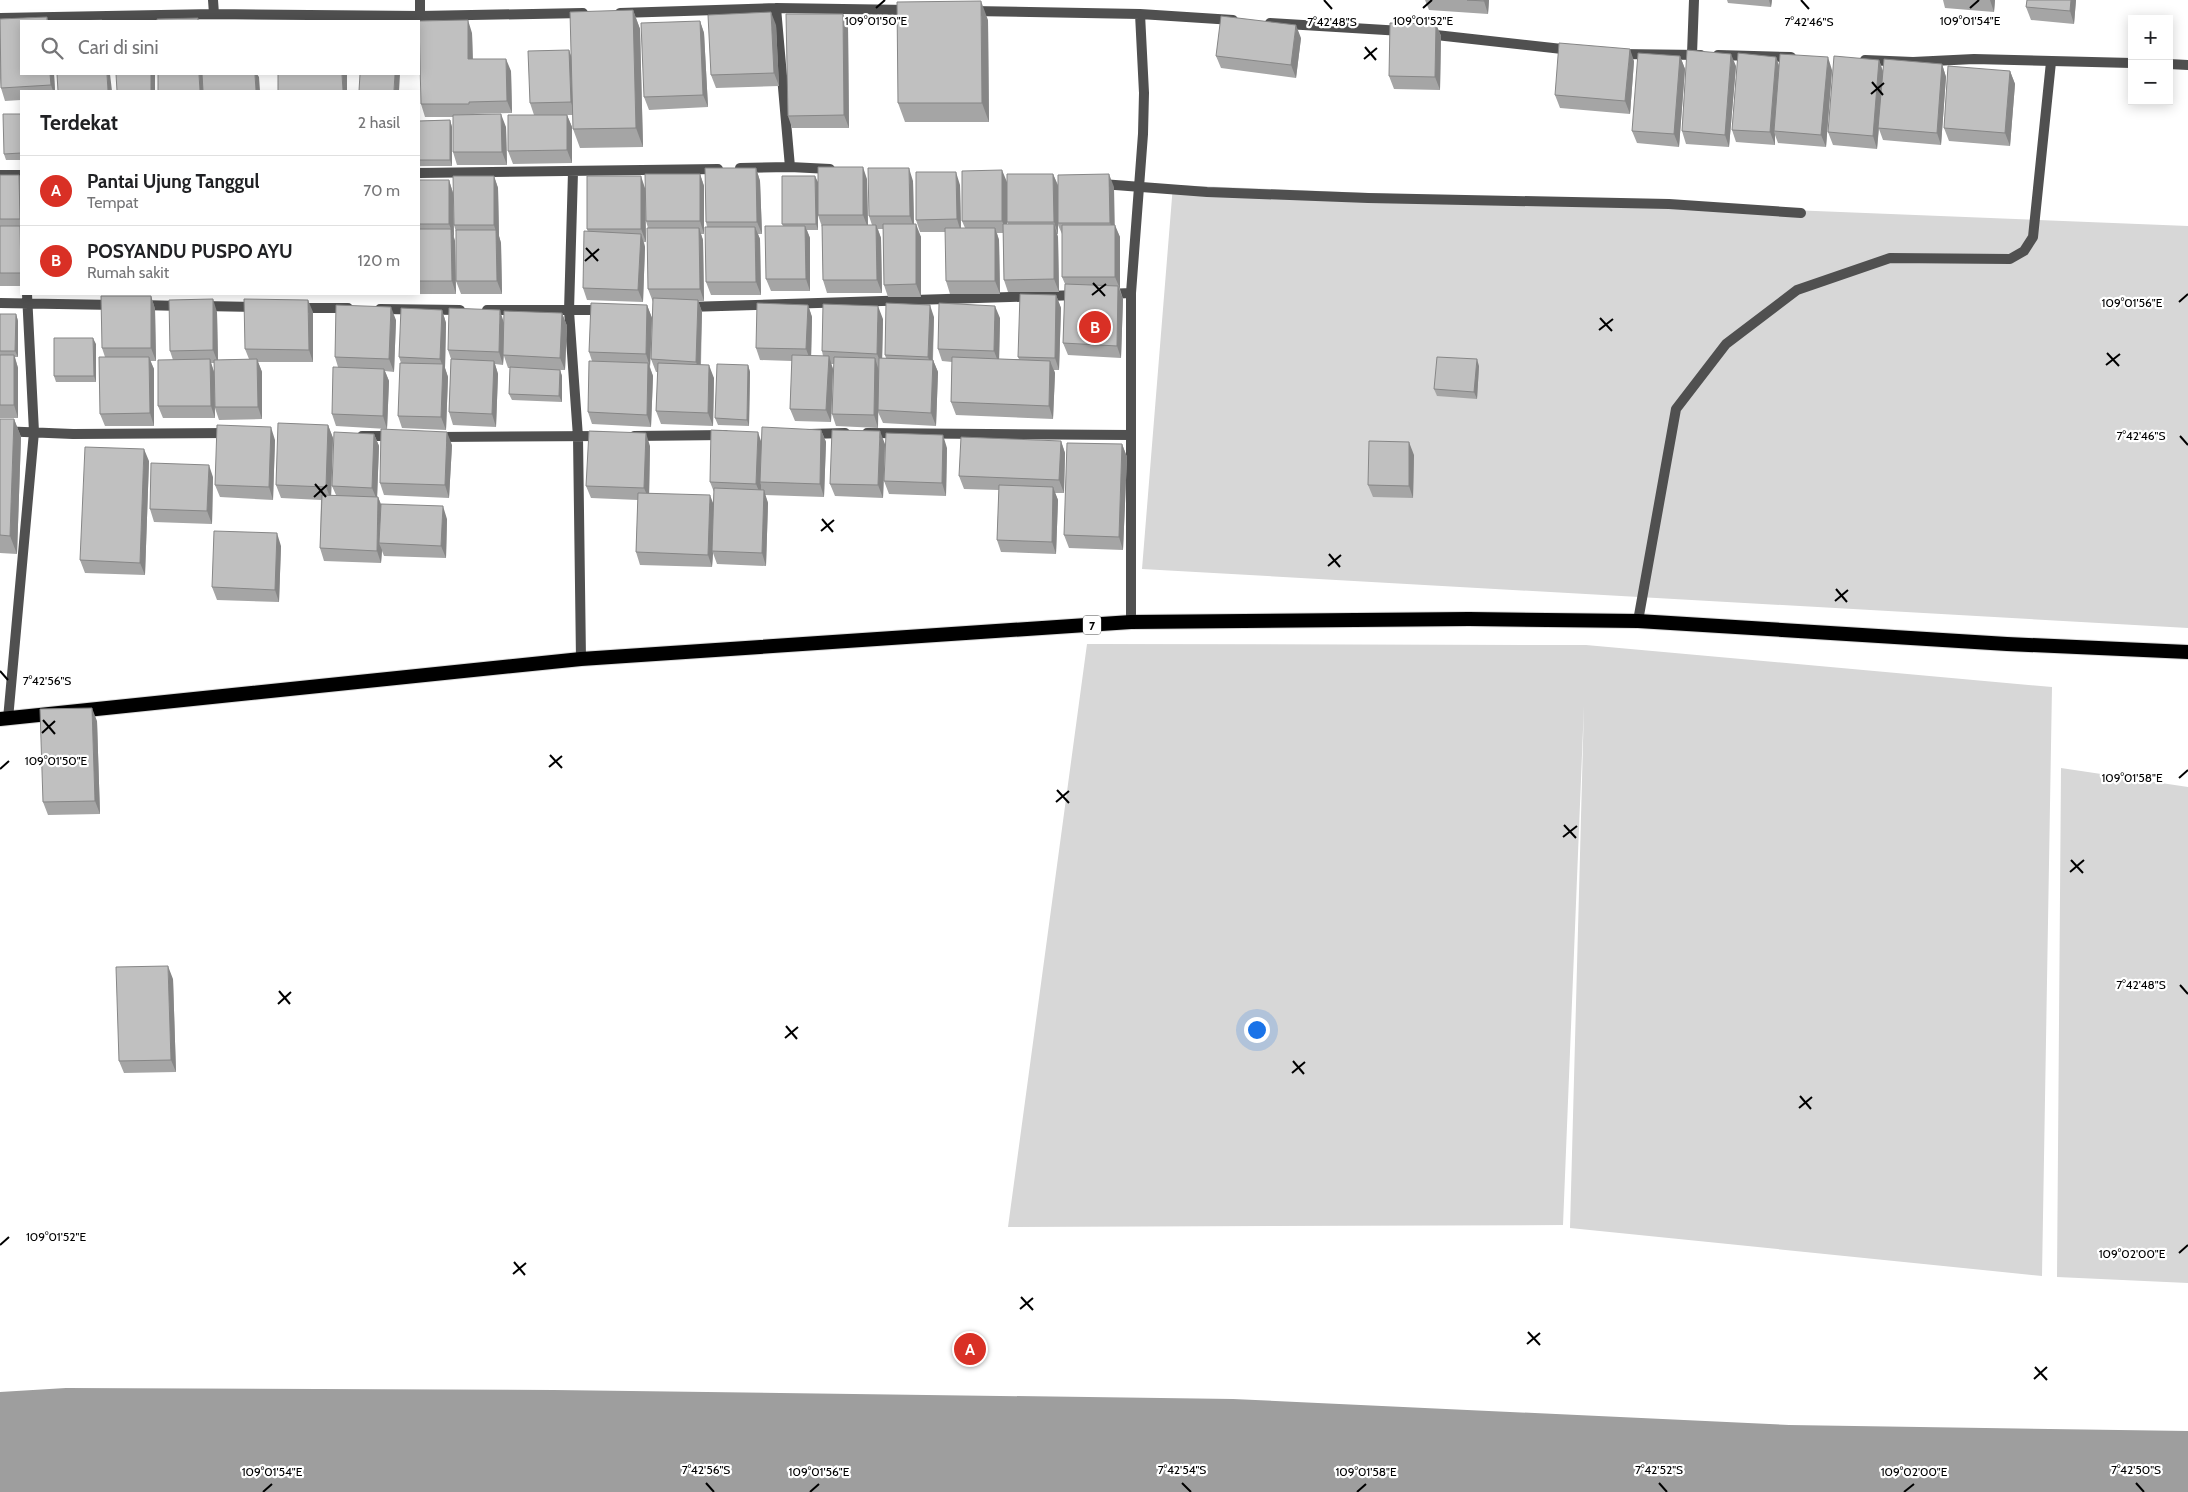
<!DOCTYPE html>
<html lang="id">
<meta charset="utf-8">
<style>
body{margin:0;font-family:Cabin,sans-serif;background:#f2f2f2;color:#202124}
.controls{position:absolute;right:15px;top:15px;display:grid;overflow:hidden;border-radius:0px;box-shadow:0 2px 12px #0003}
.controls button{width:45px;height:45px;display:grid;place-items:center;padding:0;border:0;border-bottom:1px solid #e0e0e0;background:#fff;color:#202124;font:25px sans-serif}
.you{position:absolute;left:1256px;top:1029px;width:18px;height:18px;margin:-12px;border:4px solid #fff;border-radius:50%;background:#1a73e8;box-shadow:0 0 0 8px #1a73e833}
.badge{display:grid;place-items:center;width:32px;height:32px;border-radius:50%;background:#d93025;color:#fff;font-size:16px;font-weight:700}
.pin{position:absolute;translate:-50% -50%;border:2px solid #fff;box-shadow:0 1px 5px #0006}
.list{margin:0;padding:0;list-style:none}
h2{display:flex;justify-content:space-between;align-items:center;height:65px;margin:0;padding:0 20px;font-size:21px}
h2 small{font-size:16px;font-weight:400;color:#757577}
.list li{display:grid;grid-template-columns:32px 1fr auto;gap:15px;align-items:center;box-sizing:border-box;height:70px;padding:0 20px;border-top:1px solid #e0e0e0}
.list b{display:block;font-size:19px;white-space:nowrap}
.list p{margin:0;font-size:16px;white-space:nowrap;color:#757577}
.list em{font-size:16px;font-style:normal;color:#757577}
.icon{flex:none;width:28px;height:28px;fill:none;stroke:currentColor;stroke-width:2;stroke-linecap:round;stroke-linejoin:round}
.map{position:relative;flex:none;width:2188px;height:1492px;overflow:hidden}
.search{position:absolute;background:#fff;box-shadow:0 2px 12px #0003;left:20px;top:20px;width:400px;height:55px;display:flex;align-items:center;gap:12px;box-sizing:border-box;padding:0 18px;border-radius:0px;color:#757577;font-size:19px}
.panel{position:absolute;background:#fff;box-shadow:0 2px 12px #0003;left:20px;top:90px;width:400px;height:205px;border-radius:0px}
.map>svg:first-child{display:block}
</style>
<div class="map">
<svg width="2188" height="1492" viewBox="0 0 2188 1492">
<rect width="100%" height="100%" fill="#fff"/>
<!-- green -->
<path fill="#d7d7d7" d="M1173,185L2188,226V628L1142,569Z
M1087,644L1586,645L2052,687L2042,1276L1570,1228L1584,705L1563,1225L1008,1227Z
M2061,768L2188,787V1283L2057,1277Z"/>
<!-- water -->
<path fill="#9e9e9e" d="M66,1388L554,1390L1233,1399L1789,1425L2188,1431V1492H0V1392Z"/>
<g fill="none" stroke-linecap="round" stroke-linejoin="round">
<defs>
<path id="trunk" d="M0,719L581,659L1131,622L1469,619L1638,621L2007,644L2188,652"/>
</defs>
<!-- trunk casing -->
<use href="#trunk" stroke="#dbdbdb" stroke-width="16"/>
<!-- service -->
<path stroke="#505050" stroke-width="10" d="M1638,621L1676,409L1726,344L1797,290L1890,258L2010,259L2024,251L2033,237L2051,62"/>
<!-- minor -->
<path stroke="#505050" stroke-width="10" d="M213,0L214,14
M776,8L790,167
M972,11L1140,14L1233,20
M620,13L776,8L910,10
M420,16V0
M0,18L214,14L420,16L583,13
M1270,23L1402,31
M1427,34L1571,50
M1618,54L1701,55
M1692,54L1694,0
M1718,55L1791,57
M1865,60L1913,62L1974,59L2132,63
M2169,64L2188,65
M740,168L790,167L830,169
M573,172L569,311L578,437L581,659
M419,173L718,169
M0,175H21
M1102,184L1207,192L1368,198L1669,204L1801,213
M1107,294L1131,293
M0,303L116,305
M140,305L183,306
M202,306L258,307
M687,307L1078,295
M297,308H348
M380,309L460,310
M487,310H603
M0,431L73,434L230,433
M867,433L1131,435
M809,434L845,433
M362,436H395
M634,436L725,435
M437,437L602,436
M1131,622V293L1143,134L1144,93L1140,14
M8,719L34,432L27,294"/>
<!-- trunk -->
<use href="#trunk" stroke="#000" stroke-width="14"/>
</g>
<!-- wall -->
<path fill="#a5a5a5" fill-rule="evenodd" d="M1425,0H1489L1488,14L1429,10Z
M1727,0H1772L1771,7L1728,3Z
M1943,0H1995L1994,12L1945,8Z
M2027,0H2076L2074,24L2031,20L2026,7Z
M633,10L640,29L643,147L580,148L573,129V115H567L572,127V163L513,164L508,151L534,115L530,103L569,50L571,56Z
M47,17L48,21H21V74H54L55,91H21V100L5,101L1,88L0,78V19Z
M988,20L989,122H905L898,103Z
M700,21L704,33L708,107L649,110L644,97Z
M1436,24L1441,36L1440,90L1394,89L1389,76Z
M776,25L779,86L716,88L711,75Z
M848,26L849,128H792L788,116Z
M472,33L473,59L511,71L512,113L473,114L506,127L507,165H457L453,152V117H425L421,104Z
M1301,38L1296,78L1221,68L1216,56Z
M1680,56L1685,69L1679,147L1637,143L1632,131Z
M1776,57L1779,65L1832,70L1826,147L1778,143L1775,135V145L1736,142L1732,130Z
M1879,60L1883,71L1942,64L1946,77L1941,145L1883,140L1879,129L1877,149L1833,145L1828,132Z
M1634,61L1630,114L1560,108L1555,95Z
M1736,66L1729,147L1686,144L1682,131Z
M2010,71L2015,84L2010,146L1949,141L1944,128Z
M21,114V160H6L4,154Z
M450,120L452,127V166H420L419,162V121Z
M756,168L760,181L762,234H758L760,239L761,295H711L706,282L707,227L706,222Z
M700,174L704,186V234H701L703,240L704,301H698L702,312L701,365L714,378L713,426L661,424L656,411L658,372H656L651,359L653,302L648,289V228L646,221L645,196L646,242H644L645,247L643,302L587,300L583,288L588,232L587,229L645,188Z
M1053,174L1058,185L1114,187V225L1120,237V289L1123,299L1121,358L1068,355L1063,343L1065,284L1062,277V234L1058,225V234H1057L1058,237L1059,292H1008L1004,280L1003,233H997L999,240L1000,294H950L946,281V232H920L916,220L960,185L961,228H965L962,221L1007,182V224H1008L1007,222Z
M0,175H19L21,180V286H0Z
M494,176L498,188L499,236L501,243L502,294H461L456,281V232L454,225Z
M815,176L818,230H807L810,238V291H771L766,279L783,226L782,224Z
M867,179L868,225H872L869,216L913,181L914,224L921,237V297H888L884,285L883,229H878L881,238L882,293H827L823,280L822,227L818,215Z
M419,180H449L453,193L454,237L455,241L456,294H399H419Z
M1056,295L1061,308L1059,370H1054L1055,373L1053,419L956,415L951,402L952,362L942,361L938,349L1000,318L999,359H1019L1018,357Z
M151,296L155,309L156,361H150L154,369V426H105L100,414L105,357L102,348Z
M647,305L652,318L650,367L653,376L651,427L592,424L588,412L592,361L589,352Z
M808,305L812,317L811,356H823L822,351L883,319L882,358H886L885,355L934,317L933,360L938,372L936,426L883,423L878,412V428L836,426L832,414L834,364H831L833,369L831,422L795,421L790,409L792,361L760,360L756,348Z
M442,310L446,323L445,368L448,377L446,430L402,428L398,416L401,363L399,357Z
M217,312L218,360L249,359L245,349L313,312V362H258L262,372V419L219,420L215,408V418H163L158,406L173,360L170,351ZM211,363H214V372Z
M562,313L567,326L565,370H560L562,376V402L512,400L509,394L510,368H508L504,356L503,365L495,364L498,374L496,427L453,425L449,412L451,359L448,350L504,322Z
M0,314H16L18,321V357H15L18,368V418H0Z
M396,320L394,372L385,371L389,381L387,429L336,426L332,414L338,367L335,357Z
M96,344V382H56L54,376Z
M748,365L750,372L749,426L718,425L715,418Z
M1479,366L1477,399L1437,396L1434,389Z
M0,419H14L21,437L17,554L0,553Z
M328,425L333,438L331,495H336L332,486L374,434L379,446L377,497H378L381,504L447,519L446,558L384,556L382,551L381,563L324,561L320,548L321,500L281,498L276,485Z
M821,430L826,442L824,497L765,495L768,503L766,566L717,564L713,553L712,567L640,565L636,552L638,500L591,498L586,486L650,446L649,493L713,504L714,492L710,482L762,442Z
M275,440L273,500L220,497L215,485Z
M1061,441L1065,453L1064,493H1055L1058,500L1056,554L1001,552L997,540L999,490L964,489L959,476Z
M885,444L883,498L835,496L830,484Z
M1122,444L1127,457L1123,550L1069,548L1064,535Z
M452,445L449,498L384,495L380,483Z
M947,448L946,496L889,494L884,481Z
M1414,455L1413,498L1373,497L1368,485Z
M149,461L145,575L85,573L80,560Z
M213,477L212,524L154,522L150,509Z
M281,546L279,602L217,600L212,587Z
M97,721L100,814L48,815L43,802Z
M173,979L176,1072L124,1073L119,1061Z"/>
<!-- shaded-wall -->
<path fill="#868686" d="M1484,0H1489L1488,14L1484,1Z
M1769,0H1772L1771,7Z
M1990,0H1995L1994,12Z
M2071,0H2076L2074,24L2070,11Z
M981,1L988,20L989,122L982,103Z
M633,10L640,29L643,147L636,128Z
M771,12L776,25L779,86L774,73Z
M843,14L848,26L849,128L844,115Z
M468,20L472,33L473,72L468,59Z
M700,21L704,33L708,107L703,95Z
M1436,24L1441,36L1440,90L1435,77Z
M1296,25L1301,38L1296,78L1291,65Z
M1630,49L1634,61L1630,114L1625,101Z
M569,50L573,62L575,115L571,102Z
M1731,54L1736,66L1729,147L1725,135Z
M1680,56L1685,69L1679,147L1674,134Z
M1776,57L1780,70L1774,131L1775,135V145L1770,132Z
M1828,57L1832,70L1826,147L1821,135Z
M506,59L511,71L512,113L507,101Z
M1879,60L1883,72L1877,149L1873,136Z
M1942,64L1946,77L1941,145L1937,133Z
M2010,71L2015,84L2010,146L2005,133Z
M50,74H54L55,91H53L51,85Z
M107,74H110L112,91H108Z
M151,74H155V91H151Z
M199,74H204V91H200Z
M255,74H257L259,77L260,91H256Z
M342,74H347V91H343Z
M395,74H400L399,91H394Z
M501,114L506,127L507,165L502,152Z
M567,115L572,127V163L567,150Z
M450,120L452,127V166L450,160Z
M863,167L867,179L868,228L863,215Z
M756,168L760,181L762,234L757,222Z
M909,168L913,181L914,228L910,216Z
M1002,170L1007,182V233L1002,221Z
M956,172L960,185L961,232L957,219Z
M700,174L704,186V234L700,221Z
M1053,174L1058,186V234L1054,222Z
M1109,174L1114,187L1115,236L1110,223Z
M19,175L21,180V223L20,219Z
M494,176L498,188L499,236L501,243L502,294L497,281L496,232L494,225Z
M641,176L645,188L646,242L641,229Z
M815,176L818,182V230L816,224Z
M449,180L453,193L454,237L449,224Z
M916,224L921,237V297L916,284Z
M1054,224L1058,237L1059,292L1054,279Z
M876,225L881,238L882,293L877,280Z
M1115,225L1120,237V289L1115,277Z
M20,226L21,229V275V273Z
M805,226L810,238V291L806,279Z
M755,227L760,239L761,295L756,282Z
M699,228L703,240L704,301L700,289Z
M995,228L999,240L1000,294L995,281Z
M451,229L455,241L456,294L452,281Z
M641,234L645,247L643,302L638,290Z
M1118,286L1123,299L1121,358L1117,346Z
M1056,295L1061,308L1059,370L1055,358Z
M151,296L155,309L156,361L151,348Z
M213,299L217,312L218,363L213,350Z
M308,300L313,312V362L309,350Z
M698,300L702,312L700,374L696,362Z
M647,305L652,318L650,367L646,354Z
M808,305L812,317L811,362L806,349Z
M930,305L934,317L932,369L928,357Z
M878,306L883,319L882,366L877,354Z
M995,306L1000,318L999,364L994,351Z
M391,307L396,320L394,372L389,359Z
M442,310L446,323L445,368L448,377L446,430L441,417L443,367L440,359Z
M500,310L504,323L503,365L499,352Z
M562,313L567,326L565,370L560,358Z
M16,314L18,321V357L15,351Z
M93,338L96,344V382L94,376Z
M14,355L18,368V418L14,405Z
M829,356L833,369L831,422L826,410Z
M149,357L154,369V426L150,413Z
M875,358L879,371L878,428L874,415Z
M210,359L214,372L215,418L211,406Z
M257,359L262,372V419L258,407Z
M1477,359L1479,366L1477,399L1474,392Z
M933,360L938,372L936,426L931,413Z
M494,361L498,374L496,427L492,414Z
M1050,361L1055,373L1053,419L1049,406Z
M648,363L653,376L651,427L647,415Z
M709,365L714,378L713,426L708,413Z
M748,365L750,372L749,426L747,420Z
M384,369L389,381L387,429L383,416Z
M560,370L562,376V402L559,396Z
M14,419L21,437L17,554L10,536Z
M328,425L333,438L331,500L326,487Z
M271,427L275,440L273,500L269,487Z
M821,430L826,442L824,497L820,484Z
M880,431L885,444L883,498L878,485Z
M447,432L452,445L449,498L445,485Z
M758,432L762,444L760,482L761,485V496L756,484Z
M646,433L650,446L649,500L644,488Z
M374,434L379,446L377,500L372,488Z
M943,435L947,448L946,496L942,483Z
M1061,441L1065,453L1064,493L1059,480Z
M1409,442L1414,455L1413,498L1409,486Z
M1122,444L1127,457L1123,550L1119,537Z
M144,449L149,461L145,575L140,563Z
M209,465L213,477L212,524L207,511Z
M1053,487L1058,500L1056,554L1052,542Z
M764,490L768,503L766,566L762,553Z
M710,495L715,508L712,551L713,553L712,567L708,555Z
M378,497L383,510L379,543L382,550L381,563L377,551Z
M443,506L447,519L446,558L441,546Z
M277,533L281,546L279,602L275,590Z
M92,708L97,721L100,814L95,801Z
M168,966L173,979L176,1072L171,1060Z"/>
<!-- building -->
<path fill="#c0c0c0" stroke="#868686" d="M1467,0H1484V1Z
M2027,0H2071L2070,11L2026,7Z
M981,1L982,103H898L897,2Z
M633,10L636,128L573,129L570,12Z
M771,12L774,73L711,75L708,15Z
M786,14H843L844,115L788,116Z
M1221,16L1296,25L1291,65L1216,56Z
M47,17V21H21V74H50L51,85L1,88L0,19Z
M198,18V21H157V19Z
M102,20V21H78Z
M468,20V59H506L507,101L469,102V104H421L419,21Z
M700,21L703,95L644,97L641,23Z
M1390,23L1436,24L1435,77L1389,76Z
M1559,43L1630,49L1625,101L1555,95Z
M569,50L571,102L530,103L528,51Z
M1687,50L1731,54L1725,135L1682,131Z
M1638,53L1680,56L1674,134L1632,131Z
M1738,53L1776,57L1770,132L1732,130Z
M1780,54L1828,57L1821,135L1774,131Z
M1834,56L1879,60L1873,136L1828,132Z
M1884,59L1942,64L1937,133L1878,128Z
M1948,66L2010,71L2005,133L1944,128Z
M57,74H107L108,91H58Z
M116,74H151V91H117Z
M158,74H199L200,91H158Z
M202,74H255L256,91H203Z
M278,74H342L343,91H278Z
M360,74H395L394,91H359Z
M3,114H21V153L4,154Z
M501,114L502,152H453V115Z
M508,115H567V150L508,151Z
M450,120V160H419V121Z
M818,167H863V215H818Z
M705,168H756L757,222H706Z
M868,168H909L910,216H869Z
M1002,170V221H962V171Z
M916,172H956L957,219L916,220Z
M645,174H700V221H646Z
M1007,174H1053L1054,222H1007Z
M1109,174L1110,223H1058V175Z
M0,175H19L20,219H0Z
M453,176H494V225H454Z
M587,176H641V229H587Z
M782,176H815L816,224H782Z
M419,180H449V224H419Z
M883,224H916V284L884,285Z
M1003,224H1054V279L1004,280Z
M822,225H876L877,280H823Z
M1062,225H1115V277H1062Z
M0,226H20L21,273H0Z
M765,226H805L806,279H766Z
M705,227H755L756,282H706Z
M647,228H699L700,289H648Z
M945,228H995V281H946Z
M419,229H451L452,281H419Z
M456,230H496L497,281H456Z
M584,231L641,234L638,290L583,288Z
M1065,284L1118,286L1117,346L1063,343Z
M1020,294L1056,295L1055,358L1018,357Z
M101,296H151V348H102Z
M653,298L698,300L696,362L651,359Z
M213,299V350L170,351L169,300Z
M244,299L308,300L309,350L245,349Z
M591,303L647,305L646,354L589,352Z
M757,303L808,305L806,349L756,348Z
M886,303L930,305L928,357L885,355Z
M939,303L995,306L994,351L938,349Z
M823,304L878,306L877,354L822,351Z
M336,305L391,307L389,359L335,357Z
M401,308L442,310L440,359L399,357Z
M449,308L500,310L499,352L448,350Z
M504,311L562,313L560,358L503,355Z
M0,314H16L15,351H0Z
M54,338H93L94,376H54Z
M0,355H14V405H0Z
M792,355L829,356L826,410L790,409Z
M99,357H149L150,413L100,414Z
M834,357L875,358L874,415L832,414Z
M952,357L1050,361L1049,406L951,402Z
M1437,357L1477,359L1474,392L1434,389Z
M879,358L933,360L931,413L878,410Z
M210,359L211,406H158V360Z
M257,359L258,407H215L214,360Z
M451,359L494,361L492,414L449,412Z
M589,361L648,363L647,415L588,412Z
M400,363L443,364L441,417L398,416Z
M658,363L709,365L708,413L656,411Z
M717,364L748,365L747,420L715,418Z
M333,367L384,369L383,416L332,414Z
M510,367L560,370L559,396L509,394Z
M0,419H14L10,536L0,535Z
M278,423L328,425L326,487L276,485Z
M217,425L271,427L269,487L215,485Z
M762,427L821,430L820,484L760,482Z
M381,429L447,432L445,485L380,483Z
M711,430L758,432L756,484L710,482Z
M832,430L880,431L878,485L830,484Z
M589,431L646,433L644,488L586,486Z
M334,432L374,434L372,488L332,486Z
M886,433L943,435L942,483L884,481Z
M961,437L1061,441L1059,480L959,476Z
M1369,441L1409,442V486L1368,485Z
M1067,443L1122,444L1119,537L1064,535Z
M85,447L144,449L140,563L80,560Z
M151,463L209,465L207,511L150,509Z
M999,485L1053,487L1052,542L997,540Z
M714,488L764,490L762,553L712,551Z
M638,493L710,495L708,555L636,552Z
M322,495L378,497L377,551L320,548Z
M381,504L443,506L441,546L379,543Z
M214,531L277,533L275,590L212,587Z
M92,708L95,801L43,802L40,709Z
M168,966L171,1060L119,1061L116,967Z"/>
<!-- ticks -->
<path fill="none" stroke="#000" stroke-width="2" d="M1324,0L1332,9M1801,0L1809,9M876,8L885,0M1423,8L1432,0M1970,8L1979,0M1365,47L1376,60M1364,59L1377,48M1872,82L1883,95M1871,94L1884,83M586,248L598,261M585,261L599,249M1093,283L1105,296M1092,295L1106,284M2179,302L2188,294M1600,318L1612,331M1599,330L1613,319M2107,353L2119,366M2106,365L2120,354M2180,436L2188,445M315,484L326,497M314,497L327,485M822,519L833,532M821,531L834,520M1329,554L1340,567M1328,566L1341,555M1836,589L1847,602M1835,601L1848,590M0,671L8,680M43,720L55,734M42,733L55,721M550,755L562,768M549,767L562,756M0,769L9,761M2179,778L2188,770M1057,790L1069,803M1056,802L1069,791M1564,825L1576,838M1563,837L1577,826M2071,860L2083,873M2070,872L2084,860M2180,985L2188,994M279,991L290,1004M278,1004L291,992M786,1026L797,1039M785,1038L798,1027M1293,1061L1304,1074M1292,1073L1305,1062M1800,1096L1811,1109M1799,1108L1812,1097M0,1245L9,1237M2179,1253L2188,1245M514,1262L525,1275M513,1274L526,1263M1021,1297L1033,1310M1020,1309L1033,1298M1528,1332L1540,1345M1527,1344L1540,1333M2035,1367L2047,1380M2034,1379L2047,1367M706,1483L714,1492M1182,1483L1191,1492M1659,1483L1667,1492M2136,1483L2144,1492M263,1492L272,1484M810,1492L819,1484M1357,1492L1366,1484M1904,1492L1914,1484"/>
<g text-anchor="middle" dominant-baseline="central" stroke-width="4.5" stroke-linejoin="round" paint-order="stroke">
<!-- shield labels -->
<rect fill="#fff" stroke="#4c4c4c" stroke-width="1" x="1083" y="615.5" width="18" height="19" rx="4"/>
<g font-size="12" font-weight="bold" fill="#000">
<text x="1092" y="625">7</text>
</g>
</g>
<g font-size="12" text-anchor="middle" fill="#000" stroke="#fff" stroke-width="4.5" stroke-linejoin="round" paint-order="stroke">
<text x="876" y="25">109°01'50"E</text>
<text x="1423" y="25">109°01'52"E</text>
<text x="1970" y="25">109°01'54"E</text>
<text x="1332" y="26">7°42'48"S</text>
<text x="1809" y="26">7°42'46"S</text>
<text x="2132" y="307">109°01'56"E</text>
<text x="2141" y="440">7°42'46"S</text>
<text x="47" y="685">7°42'56"S</text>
<text x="56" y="765">109°01'50"E</text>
<text x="2132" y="782">109°01'58"E</text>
<text x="2141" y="989">7°42'48"S</text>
<text x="56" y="1241">109°01'52"E</text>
<text x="2132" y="1258">109°02'00"E</text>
<text x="706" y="1474">7°42'56"S</text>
<text x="1182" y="1474">7°42'54"S</text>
<text x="1659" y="1474">7°42'52"S</text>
<text x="2136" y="1474">7°42'50"S</text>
<text x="272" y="1476">109°01'54"E</text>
<text x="819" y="1476">109°01'56"E</text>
<text x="1366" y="1476">109°01'58"E</text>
<text x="1914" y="1476">109°02'00"E</text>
</g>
</svg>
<div class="controls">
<button>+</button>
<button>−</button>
</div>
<div class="you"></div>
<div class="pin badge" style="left:970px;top:1349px">A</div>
<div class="pin badge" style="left:1095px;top:327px">B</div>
<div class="search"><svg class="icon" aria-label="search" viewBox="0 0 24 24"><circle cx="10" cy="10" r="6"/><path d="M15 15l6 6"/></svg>Cari di sini</div>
<section class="panel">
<h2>Terdekat<small>2 hasil</small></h2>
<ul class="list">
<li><span class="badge">A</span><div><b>Pantai Ujung Tanggul</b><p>Tempat</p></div><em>70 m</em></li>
<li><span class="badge">B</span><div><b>POSYANDU PUSPO AYU</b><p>Rumah sakit</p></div><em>120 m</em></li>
</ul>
</section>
</div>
